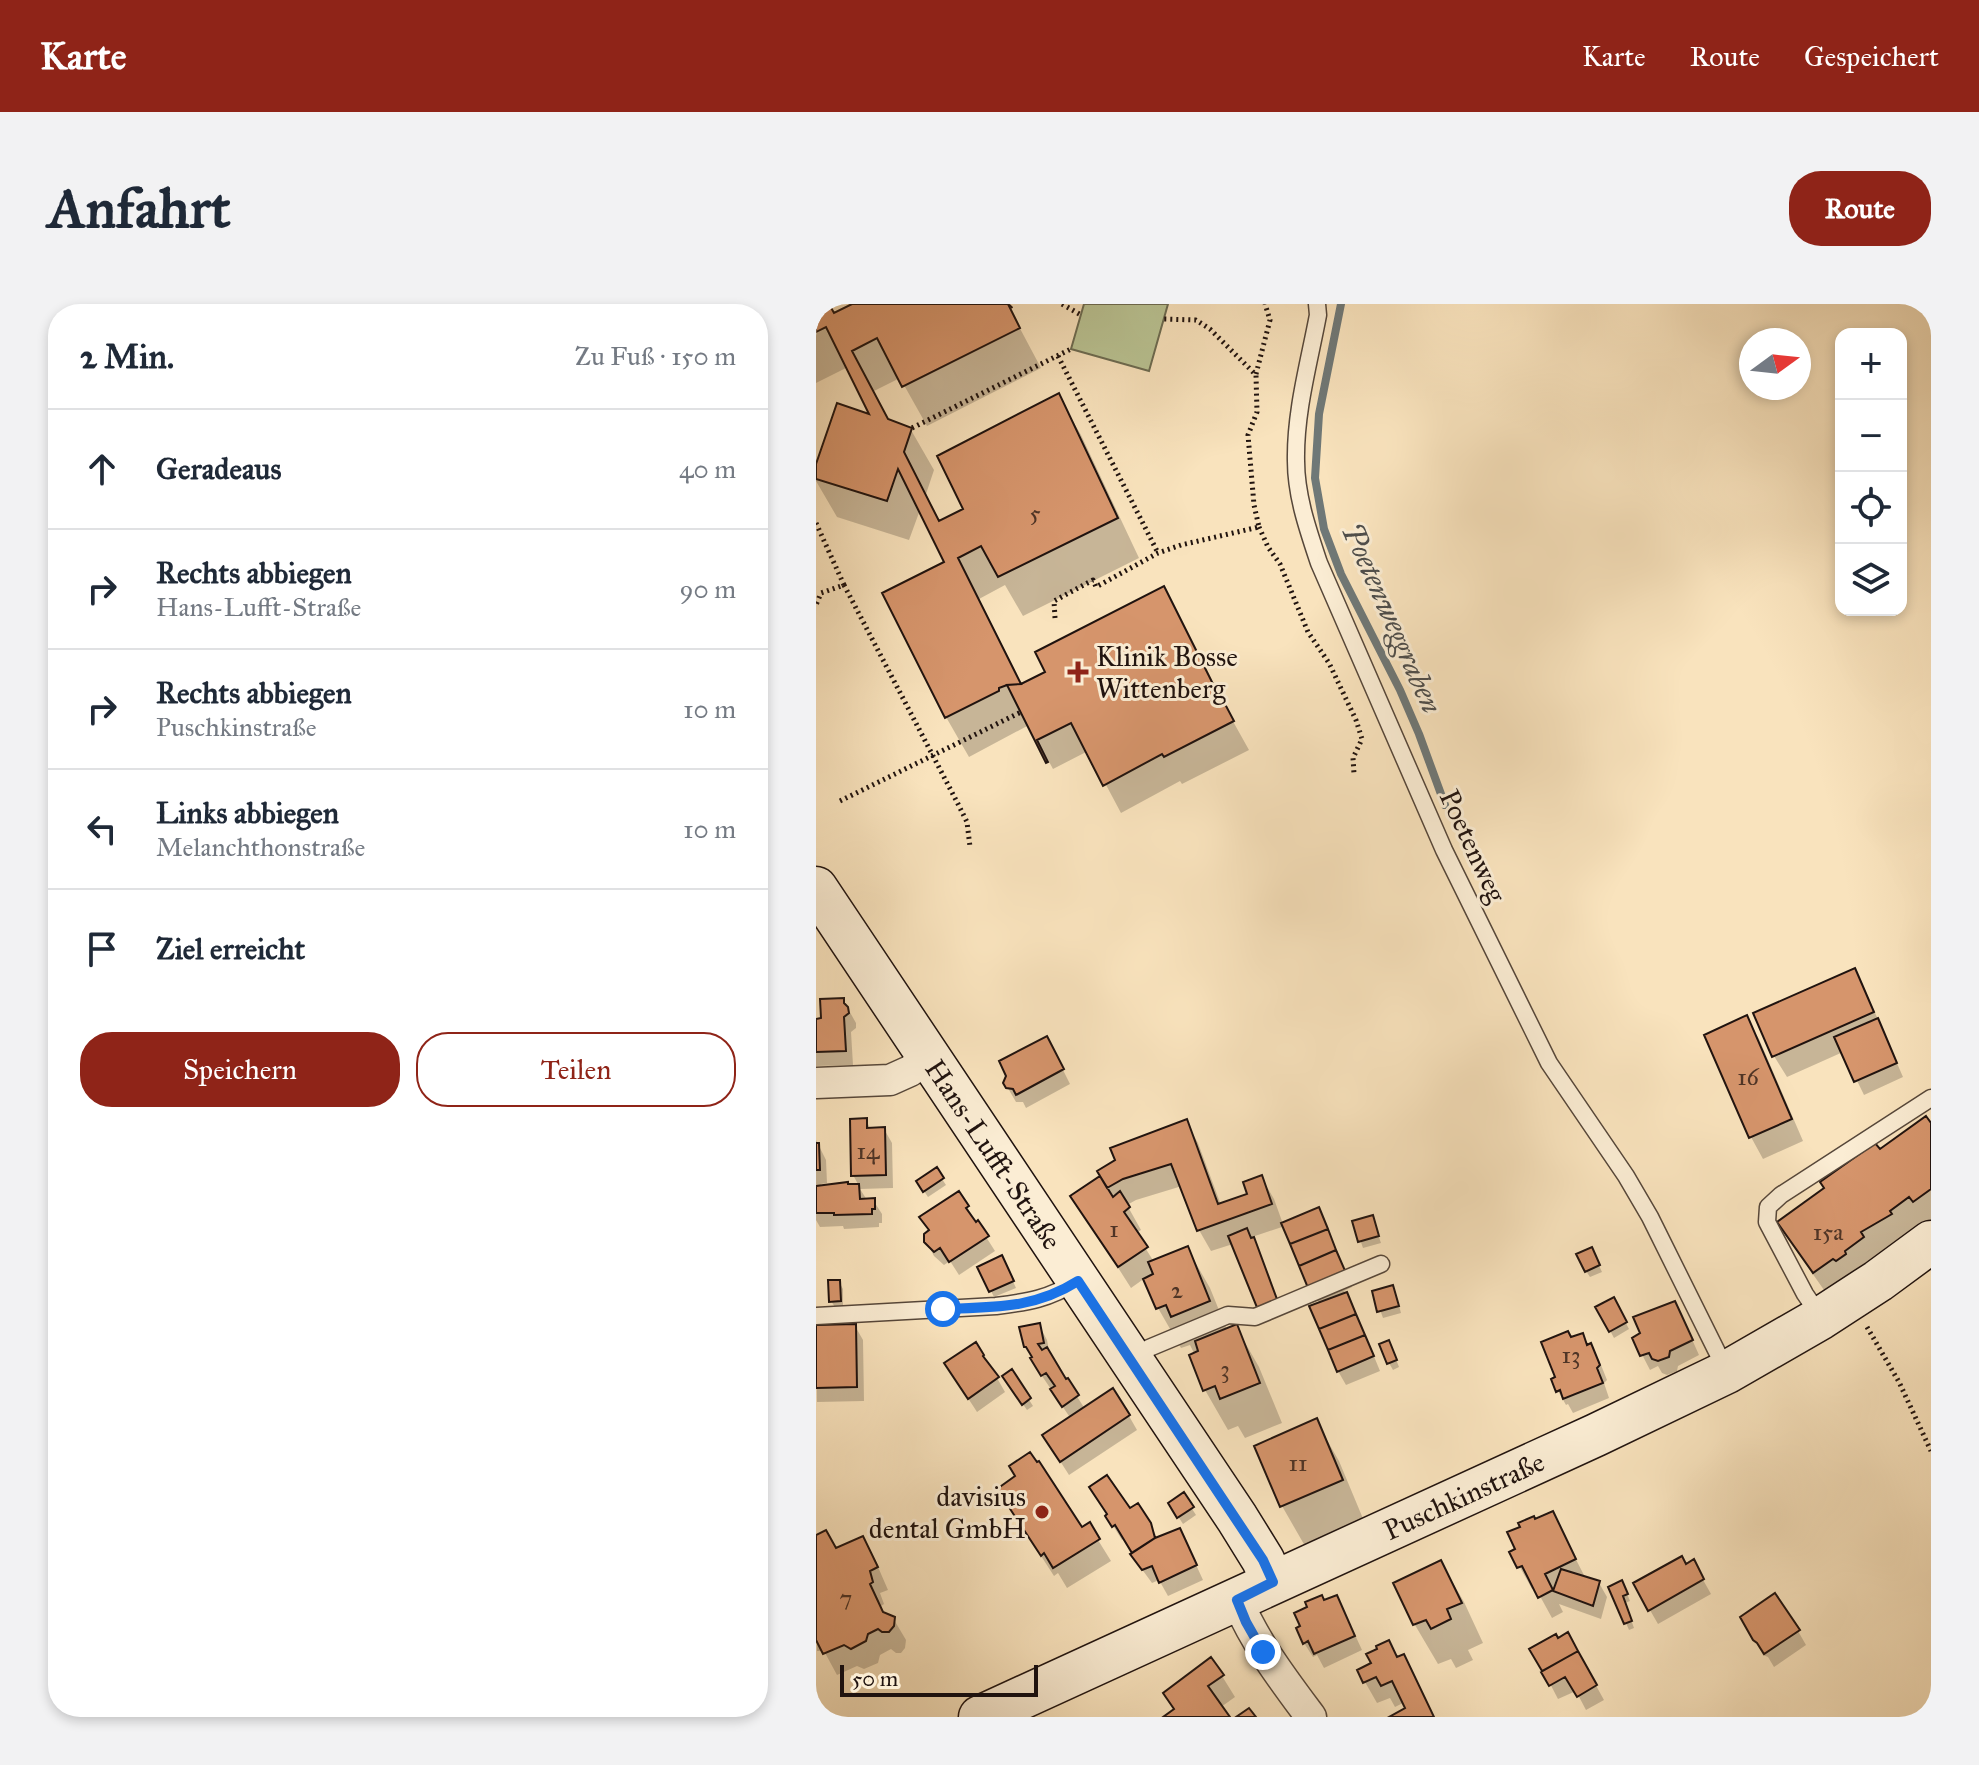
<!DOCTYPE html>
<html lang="de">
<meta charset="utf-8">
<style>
body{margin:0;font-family:"IM FELL Great Primer",serif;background:#f2f2f3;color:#1f2937}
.controls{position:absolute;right:24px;top:24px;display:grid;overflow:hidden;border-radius:16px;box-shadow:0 4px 12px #0003}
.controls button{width:72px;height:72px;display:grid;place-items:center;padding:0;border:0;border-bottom:2px solid #e0e1e3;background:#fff;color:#1f2937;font:40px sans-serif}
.compass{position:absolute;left:923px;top:24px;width:72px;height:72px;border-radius:50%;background:#fff;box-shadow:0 4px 12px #0003;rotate:75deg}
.scale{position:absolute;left:24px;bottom:20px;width:198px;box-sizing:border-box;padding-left:8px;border:4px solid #20130f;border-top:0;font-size:22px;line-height:28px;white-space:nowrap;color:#20130f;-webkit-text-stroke:6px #fbedd4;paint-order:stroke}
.stop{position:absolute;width:24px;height:24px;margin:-18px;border:6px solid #1a73e8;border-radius:50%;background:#fff}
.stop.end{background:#1a73e8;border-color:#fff;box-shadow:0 2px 8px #0008}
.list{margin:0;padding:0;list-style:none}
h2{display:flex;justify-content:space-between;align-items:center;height:104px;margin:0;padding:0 32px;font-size:34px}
h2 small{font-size:26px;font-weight:400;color:#747a83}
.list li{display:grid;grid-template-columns:52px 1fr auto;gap:24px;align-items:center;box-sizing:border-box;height:120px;padding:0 32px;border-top:2px solid #e0e1e3}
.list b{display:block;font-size:30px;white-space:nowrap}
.list p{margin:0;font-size:26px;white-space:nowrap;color:#747a83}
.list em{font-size:26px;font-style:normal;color:#747a83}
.actions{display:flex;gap:16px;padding:24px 32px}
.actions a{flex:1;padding:18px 0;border:2px solid #8f2418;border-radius:32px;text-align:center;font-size:28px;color:#8f2418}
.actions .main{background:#8f2418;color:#fff}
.icon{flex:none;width:44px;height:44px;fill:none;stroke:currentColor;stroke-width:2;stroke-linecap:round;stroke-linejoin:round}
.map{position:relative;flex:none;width:1115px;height:1413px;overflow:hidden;border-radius:32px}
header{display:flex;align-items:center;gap:48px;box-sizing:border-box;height:112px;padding:0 40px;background:#8f2418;color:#fff}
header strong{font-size:38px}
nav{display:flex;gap:44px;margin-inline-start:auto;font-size:28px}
.intro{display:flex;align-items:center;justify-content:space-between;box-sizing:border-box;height:192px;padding:0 48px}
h1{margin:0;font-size:56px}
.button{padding:20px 36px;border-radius:32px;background:#8f2418;color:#fff;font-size:28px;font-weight:700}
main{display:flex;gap:48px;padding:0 48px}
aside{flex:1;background:#fff;border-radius:32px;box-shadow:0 4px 12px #0003}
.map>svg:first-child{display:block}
</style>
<header>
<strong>Karte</strong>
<nav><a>Karte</a><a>Route</a><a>Gespeichert</a></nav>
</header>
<div class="intro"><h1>Anfahrt</h1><a class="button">Route</a></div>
<main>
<aside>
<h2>2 Min.<small>Zu Fuß · 150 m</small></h2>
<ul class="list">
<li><svg class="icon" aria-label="ahead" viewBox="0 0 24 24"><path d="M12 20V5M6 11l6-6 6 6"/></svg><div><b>Geradeaus</b></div><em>40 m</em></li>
<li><svg class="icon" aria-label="right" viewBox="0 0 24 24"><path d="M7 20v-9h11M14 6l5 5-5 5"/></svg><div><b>Rechts abbiegen</b><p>Hans-Lufft-Straße</p></div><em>90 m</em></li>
<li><svg class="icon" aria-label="right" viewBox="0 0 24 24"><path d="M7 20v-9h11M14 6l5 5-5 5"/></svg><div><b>Rechts abbiegen</b><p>Puschkinstraße</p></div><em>10 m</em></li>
<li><svg class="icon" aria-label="left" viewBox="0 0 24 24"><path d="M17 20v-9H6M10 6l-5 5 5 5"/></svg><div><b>Links abbiegen</b><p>Melanchthonstraße</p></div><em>10 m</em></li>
<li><svg class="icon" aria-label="arrive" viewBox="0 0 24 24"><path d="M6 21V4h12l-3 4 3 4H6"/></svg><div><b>Ziel erreicht</b></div></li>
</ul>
<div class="actions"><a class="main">Speichern</a><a>Teilen</a></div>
</aside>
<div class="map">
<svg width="1115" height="1413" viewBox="0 0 1115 1413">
<rect width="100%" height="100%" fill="#f9e3bd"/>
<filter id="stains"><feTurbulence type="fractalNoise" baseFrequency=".0025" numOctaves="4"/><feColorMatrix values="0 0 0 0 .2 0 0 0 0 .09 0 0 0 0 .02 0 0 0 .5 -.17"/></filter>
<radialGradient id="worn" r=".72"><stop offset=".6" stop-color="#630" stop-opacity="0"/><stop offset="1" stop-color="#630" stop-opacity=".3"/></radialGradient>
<!-- green -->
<path fill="#bac494" stroke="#6d6c52" stroke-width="2" d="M268,0H352L333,67L255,45Z"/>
<!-- shadow -->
<path fill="#0003" d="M0,0H14L19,10L40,0H191L225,64L111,122L84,74L58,87L73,117L95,126L118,166L110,190L125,219L150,206L242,91L265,131L323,254L207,312L189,281L163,295L207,382L400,387L433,446L366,480L364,477L305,509L272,447L237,465L213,421L153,453L130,413V259L104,206L93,236L21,213L0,177V166L57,114L32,63L0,79Z
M1038,666L1050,688L1087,773L1048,791L1027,748L971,773L958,752Z
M27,696L40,719V724L35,728L37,761L0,762V717L7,716Z
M930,714L943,735L987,837L947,855L935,833L891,732Z
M238,748L254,780L210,804L207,798H200L189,779Z
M50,816L55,826L68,825L76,839L77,884L44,885L51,896H57L66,910V919H63V923L28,925L27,922L4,923L0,916V836L10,856L11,879L5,880V884L43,882L37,871Z
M370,818L382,839L405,901L433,891L445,873L458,895L467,920L502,906L510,920L536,983L528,987L538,1004L564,1067L530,1081L522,1067L504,1000L494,983L469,922L436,933L441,941L417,940L395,947L383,926L366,882L320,896L311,901L325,926L320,929L338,958L371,944L394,984L411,1026L420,1023L443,1063L466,1119L429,1134L422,1122L412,1126L389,1086L379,1051L374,1041L365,1044L342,1004L329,974L315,984L257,893Z
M1115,823V924L1015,996L980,946L964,918L1063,848Z
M120,866L130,881L112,893L102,878Z
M142,889L179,947L143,971L134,957L128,961L118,952L110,937Z
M556,913L565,939L547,944L538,918Z
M778,951L786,968L774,973L770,967Z
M189,960L200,984L178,993L175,987Z
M23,978L27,985V1003H19L15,997Z
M576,984L580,990L585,1009L567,1014L558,989Z
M798,996L813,1025L798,1034L782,1004Z
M866,1013L883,1051L862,1062L861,1067L851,1071L846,1069L842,1062L834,1066L818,1035Z
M223,1021L231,1036L234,1052L249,1078L251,1077L269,1105L313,1112L321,1126L253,1171L237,1146L255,1115L224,1069L210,1042Z
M39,1022L47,1036L48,1097L1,1098L0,1023Z
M766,1031L783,1056L791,1076L788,1079L793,1094L757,1109L752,1100L750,1101L742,1087V1075L755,1035Z
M576,1045L583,1063L577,1066L573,1059Z
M195,1068L217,1102L211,1106L192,1079Z
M139,1074H181L189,1088L161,1108Z
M500,1117L523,1157L548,1217L489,1242L466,1202Z
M367,1191L380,1211L367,1220L354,1200Z
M196,1207L266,1226L282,1236L295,1257L251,1284L242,1269L238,1272Z
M313,1207L334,1220L342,1235L364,1226L387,1276L352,1292L343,1276L336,1279L325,1264L308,1234L306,1236L291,1212Z
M736,1209L770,1275L783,1279L791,1293L785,1315L743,1300L747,1308L736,1314L719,1283L716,1285L696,1249L702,1246L719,1217Z
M0,1233L20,1246L59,1256L72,1286L64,1289L68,1300L65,1302L69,1311L77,1314L90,1336L89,1344L85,1349H80L75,1345L64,1351L62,1359L48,1365L41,1362L21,1371L8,1347H1Z
M625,1258L648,1298L667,1339L652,1346L657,1356L640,1364L635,1355L622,1360L599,1321L580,1280Z
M877,1258L895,1290L842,1320L819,1280L869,1262Z
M795,1284L809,1285L814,1297L809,1299L818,1324L813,1326Z
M508,1298L528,1307L546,1346L508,1364L501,1351L497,1353L488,1339Z
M926,1313L982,1327L990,1341L958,1363L952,1353L947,1351Z
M752,1331L788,1396L770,1406L760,1387L742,1395L716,1345Z
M587,1352L599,1374L618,1413H577L592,1405L589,1398L579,1403L574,1394L561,1399L549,1378Z
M406,1372L419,1393L405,1403L412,1413H351L359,1406L350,1390Z"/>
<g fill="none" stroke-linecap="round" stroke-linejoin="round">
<!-- stream -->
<path stroke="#6f7877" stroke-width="8" d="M525,0L503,110L499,174L508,225L525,270L584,386L603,430L629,501"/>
</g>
<!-- building -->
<path fill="#d6956c" stroke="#20130f" stroke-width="2" d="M0,0H13L18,9L36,0H192L204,24L86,83L61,34L36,47L72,115L96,124L88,148L123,217L147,205L121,152L243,89L302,214L182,273L165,242L142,254L205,380L191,381L183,384V387L129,414L66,289L128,258L82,165L71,197L0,175V160L21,99L53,110L10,23L0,28Z
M348,282L400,386L401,385L418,417L348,453L346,450L287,482L255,419L221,436L232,458L230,459L191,381L205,380L229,368L219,348Z
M1039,664L1058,708L956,753L937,709Z
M28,694V699L32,703L33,709L28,713L30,747L0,748V715L5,714L4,695Z
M931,711L976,815L933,834L888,731Z
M1062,714L1081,759L1038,778L1018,733Z
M231,732L248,765L200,791L197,785L190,784L187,779L190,772L183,757Z
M1110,812L1115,819V885L1097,898L1093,893L1074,907L1076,910L1045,928L1048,933L1029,947L1030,950L1020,957L1017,955L997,969L961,918L1008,884L1004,878L1059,839L1064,845Z
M51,814V824L69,823L70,871L35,872L34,815Z
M371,815L402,900L431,890L427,878L446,871L456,900L381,927L355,860L307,875L291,884L281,867L299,856L294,844Z
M0,839H3L4,866H0Z
M121,863L128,874L107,888L100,877Z
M284,872L297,893L304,887L314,903L308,908L332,943L302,963L254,892Z
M32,878V880H43L44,895L59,894V905H56V910L18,911V909H0V882Z
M143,887L153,902L150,904L160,918L162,916L173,932L133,958L124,944L118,948L108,938V930L113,926L103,913Z
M503,903L512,925L474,940L465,919Z
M557,911L563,932L542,938L536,917Z
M431,924L435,934L438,933L462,998L442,1006L412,932Z
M512,925L520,946L483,962L474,940Z
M372,942L394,997L355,1013L350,1001L340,1005L327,975L337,970L332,958Z
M776,943L784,961L769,968L760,950Z
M520,946L530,969L492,984L483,962Z
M186,951L198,977L173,988L161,963Z
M12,976H24L25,997L13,998Z
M577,981L583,1002L561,1008L556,987Z
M531,988L540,1010L503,1025L493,1002Z
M798,993L811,1018L793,1028L779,1003Z
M859,997L877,1036L854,1047L853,1053L842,1057L836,1055L833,1049L824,1052L816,1034L824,1029L817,1013Z
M540,1010L549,1031L512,1046L503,1025Z
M224,1019L228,1039L222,1040L226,1046L231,1043L250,1075L252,1074L263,1091L246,1103L234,1085L239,1082L230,1069L225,1072L214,1054L216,1053L210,1043H208L203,1023Z
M40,1020L41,1083L0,1084V1021Z
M421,1020L444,1079L404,1095L399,1082L387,1087L373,1051L382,1047L379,1037Z
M752,1027L755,1033L767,1029L771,1041L775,1039L784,1061L781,1064L787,1079L747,1095L744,1086L740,1088L735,1075L739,1073L725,1038Z
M549,1031L558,1052L521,1068L512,1046Z
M573,1036L581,1056L571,1060L563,1040Z
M160,1038L168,1051L167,1052L183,1073L152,1095L128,1059Z
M196,1065L215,1094L206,1101L186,1072Z
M297,1084L314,1111L244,1158L226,1131Z
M501,1114L527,1176L464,1203L438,1142Z
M214,1148L221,1158L223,1157L266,1223L274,1218L284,1235L237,1264L228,1249L225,1252L181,1185L199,1172L193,1162Z
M291,1171L314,1204L322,1199L335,1219L339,1234L316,1249L299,1221L296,1223L289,1212L291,1210L273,1183Z
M368,1188L378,1203L361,1214L352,1199Z
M737,1207L760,1255L729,1270L737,1286L722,1294L706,1262L701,1264L693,1248L699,1245L691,1228L704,1223L702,1219L718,1212L719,1215Z
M364,1224L381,1261L343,1279L336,1262L326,1266L314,1250L339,1234Z
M10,1226L20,1244L47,1232L62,1263L54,1267L57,1278L54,1280L67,1308L79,1313L78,1322L73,1328H66L62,1325L52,1330L50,1337L35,1345L28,1341L7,1350L0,1336V1231Z
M866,1252L870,1260L878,1255L888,1275L832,1307L817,1279Z
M625,1256L646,1299L631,1305L635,1315L615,1325L610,1316L597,1321L577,1279Z
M745,1265L784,1277L777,1302L737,1287Z
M806,1276L812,1290L807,1292L816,1317L808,1320L792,1283Z
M959,1289L984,1326L948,1350L941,1339L937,1336L924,1313Z
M506,1291L508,1296L521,1291L539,1332L498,1350L492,1337L487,1340L480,1324L484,1322L478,1309L491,1303L489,1298Z
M752,1328L762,1347L726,1367L713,1345L740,1330L742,1334Z
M573,1336L581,1353L588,1350L618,1413H573L589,1404L576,1377L565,1382L560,1373L547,1379L541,1366L555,1359L550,1350L561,1345L560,1342Z
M762,1347L781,1381L761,1393L749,1373L733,1382L725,1368Z
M395,1353L408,1371L392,1382L414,1413H347L358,1405L347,1389Z
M433,1404L440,1413H420Z"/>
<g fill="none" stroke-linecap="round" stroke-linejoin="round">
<defs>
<path id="lane" d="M501,0L502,11C493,59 479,108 480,157C480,192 492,226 503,259L628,546L733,759L810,872L834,913L910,1066
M0,1012L180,1002C212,998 233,995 261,977
M1004,1012L989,990L951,918L952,903L965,891L1115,794
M316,1055L333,1044L412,1011L439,1013L565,960"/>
<path id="street" d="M0,779L74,776L94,767L113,754
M421,1296C440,1340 466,1374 495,1413"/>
<g id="secondary">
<path id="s1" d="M0,584L421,1214L447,1256L457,1278"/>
<path id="s2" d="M164,1413L780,1131L911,1068L1005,1014L1062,977L1115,938"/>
</g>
</defs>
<!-- lane casing -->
<use href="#lane" stroke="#56473a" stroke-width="19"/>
<!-- street casing -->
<use href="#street" stroke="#56473a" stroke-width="33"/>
<!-- secondary casing -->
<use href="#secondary" stroke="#20130f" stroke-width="45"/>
<!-- path -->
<path stroke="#20130f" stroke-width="5" stroke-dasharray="2 4" stroke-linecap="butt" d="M246,0L265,11
M194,3L197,0
M242,52L342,249
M440,70L454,16L449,0
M96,124L255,45
M0,219L28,281L5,289L0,301
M443,223L452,243L464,260L492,328L513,359L540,416L546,435L537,454L538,470
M28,281L141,498L151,518L154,543
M239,314L238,297L277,276L280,283L342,249L365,241L443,223L438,201L432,131L441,108L440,71L394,25L380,16L347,15
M24,497L205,408
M1051,1023L1083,1078L1115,1147"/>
<!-- lane -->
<use href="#lane" stroke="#fbedd4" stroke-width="16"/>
<!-- street -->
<use href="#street" stroke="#fbedd4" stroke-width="30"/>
<!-- secondary -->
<use href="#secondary" stroke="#fbedd4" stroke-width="42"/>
</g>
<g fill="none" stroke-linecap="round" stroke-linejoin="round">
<!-- route -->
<path stroke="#1a73e8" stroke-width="10" d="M127,1005C177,1003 218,1005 262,977L447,1256L457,1278L421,1296L430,1318L447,1348"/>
</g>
<!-- markers -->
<g fill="#8f2418" stroke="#fbedd4" stroke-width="3">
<path d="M258 356h8v8h8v8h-8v8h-8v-8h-8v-8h8z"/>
<circle cx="226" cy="1208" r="8"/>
</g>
<g text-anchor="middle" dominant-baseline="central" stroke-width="6" stroke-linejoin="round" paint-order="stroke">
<!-- number labels -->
<g font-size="24" fill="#4e3426">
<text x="219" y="209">5</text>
<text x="932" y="773">16</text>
<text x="52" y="847">14</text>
<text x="298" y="925">1</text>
<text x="1012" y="928">15a</text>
<text x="361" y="986">2</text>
<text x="755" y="1051">13</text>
<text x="409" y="1065">3</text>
<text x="482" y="1159">11</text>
<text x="30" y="1294">7</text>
</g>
<!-- poi labels -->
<g font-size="28" fill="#20130f" stroke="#fbedd4" text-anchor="start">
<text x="280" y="352">Klinik Bosse<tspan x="280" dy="32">Wittenberg</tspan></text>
<text x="210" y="1192" text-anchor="end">davisius<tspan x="210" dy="32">dental GmbH</tspan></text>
</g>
<!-- street labels -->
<g font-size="28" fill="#20130f" stroke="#fbedd4">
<text transform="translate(657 542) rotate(65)">Poetenweg</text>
<text stroke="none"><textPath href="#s1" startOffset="320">Hans-Lufft-Straße</textPath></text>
<text stroke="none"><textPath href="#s2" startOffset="532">Puschkinstraße</textPath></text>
</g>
<!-- water labels -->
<g font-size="30" font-style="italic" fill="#4e4e4c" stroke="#fbedd4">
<text transform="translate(576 314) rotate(66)">Poetenweggraben</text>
</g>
</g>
<rect width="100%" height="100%" filter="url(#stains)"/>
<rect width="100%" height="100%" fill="url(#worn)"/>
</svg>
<div class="controls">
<button>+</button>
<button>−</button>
<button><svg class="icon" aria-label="locate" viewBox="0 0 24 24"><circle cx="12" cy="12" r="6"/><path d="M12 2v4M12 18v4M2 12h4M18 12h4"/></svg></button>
<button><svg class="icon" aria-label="layers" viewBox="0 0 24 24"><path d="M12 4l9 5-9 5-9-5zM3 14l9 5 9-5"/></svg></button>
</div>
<svg class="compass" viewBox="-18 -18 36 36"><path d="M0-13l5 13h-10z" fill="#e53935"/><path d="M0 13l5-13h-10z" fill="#747a83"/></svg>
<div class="scale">50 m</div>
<div class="stop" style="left:127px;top:1005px"></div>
<div class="stop end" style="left:447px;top:1348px"></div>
</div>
</main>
